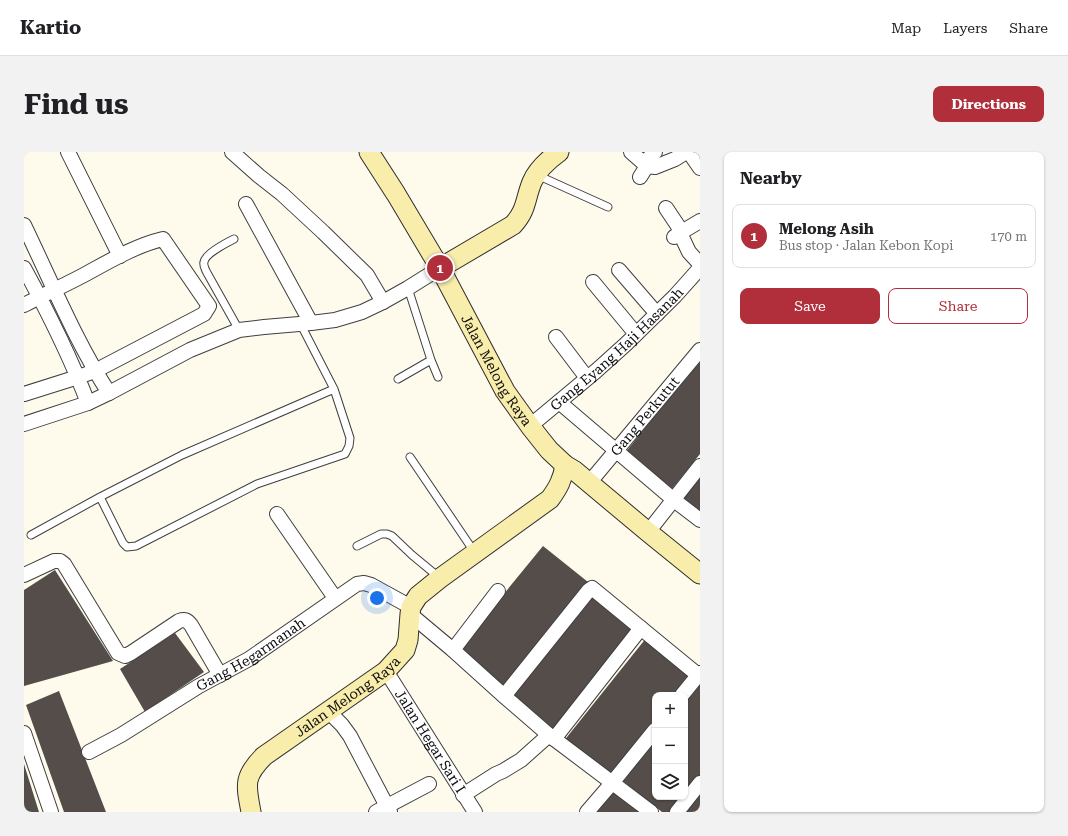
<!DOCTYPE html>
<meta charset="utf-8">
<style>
body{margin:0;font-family:"Roboto Serif",serif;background:#f2f2f2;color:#202124}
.controls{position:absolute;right:12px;bottom:12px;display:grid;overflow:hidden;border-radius:8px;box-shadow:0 1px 3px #0004}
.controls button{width:36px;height:36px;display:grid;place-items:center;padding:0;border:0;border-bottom:1px solid #e0e0e0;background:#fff;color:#202124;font:20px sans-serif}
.you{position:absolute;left:353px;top:446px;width:14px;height:14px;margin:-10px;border:3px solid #fff;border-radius:50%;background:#1a73e8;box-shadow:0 0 0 6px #1a73e833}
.badge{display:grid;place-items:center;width:26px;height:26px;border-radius:50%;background:#b12f3a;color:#fff;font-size:13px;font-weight:700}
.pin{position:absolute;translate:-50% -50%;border:2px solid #fff;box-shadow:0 1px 4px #0006}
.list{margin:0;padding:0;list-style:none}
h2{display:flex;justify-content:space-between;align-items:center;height:52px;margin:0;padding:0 16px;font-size:17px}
h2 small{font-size:13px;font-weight:400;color:#757577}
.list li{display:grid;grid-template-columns:26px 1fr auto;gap:12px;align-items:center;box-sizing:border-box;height:64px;margin:0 8px 8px;padding:0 8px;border:1px solid #e0e0e0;border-radius:8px}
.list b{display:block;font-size:15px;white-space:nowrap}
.list p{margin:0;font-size:13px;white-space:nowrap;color:#757577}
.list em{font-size:13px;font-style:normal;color:#757577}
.actions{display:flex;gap:8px;padding:12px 16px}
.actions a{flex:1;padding:9px 0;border:1px solid #b12f3a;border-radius:8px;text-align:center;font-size:14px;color:#b12f3a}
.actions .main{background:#b12f3a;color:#fff}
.icon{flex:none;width:22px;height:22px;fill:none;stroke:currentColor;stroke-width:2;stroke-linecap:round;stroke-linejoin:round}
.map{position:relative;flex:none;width:676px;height:660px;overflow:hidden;border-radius:8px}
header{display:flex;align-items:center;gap:24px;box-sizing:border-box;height:56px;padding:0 20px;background:#fff;border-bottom:1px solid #e0e0e0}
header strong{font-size:19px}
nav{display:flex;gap:22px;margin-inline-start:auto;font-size:14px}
.intro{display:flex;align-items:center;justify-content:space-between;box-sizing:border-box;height:96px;padding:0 24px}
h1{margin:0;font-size:28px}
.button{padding:10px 18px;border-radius:8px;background:#b12f3a;color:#fff;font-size:14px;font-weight:700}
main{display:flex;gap:24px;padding:0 24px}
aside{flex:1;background:#fff;border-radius:8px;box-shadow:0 1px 3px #0004}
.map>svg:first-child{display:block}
</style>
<header>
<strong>Kartio</strong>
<nav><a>Map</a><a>Layers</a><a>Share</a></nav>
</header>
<div class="intro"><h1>Find us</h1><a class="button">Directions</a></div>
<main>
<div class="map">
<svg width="676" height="660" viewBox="0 0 676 660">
<rect width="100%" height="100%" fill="#fefaec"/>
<!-- building -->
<path fill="#544d49" d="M676,207V302L647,338L601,301Z
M676,321V364L655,347Z
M519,394L564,430L480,535L434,498Z
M31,418L89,509L0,534V438Z
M568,438L614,475L530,580L484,543Z
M151,481L180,520L121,560L96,517Z
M623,485L669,522L653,543H631V570L585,627L539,590Z
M676,533V627L649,660H638L599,629L631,589V645H661V551Z
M35,539L82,660H40L2,553Z
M0,613V612L15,660H0Z
M591,637L621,660H573Z
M676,637V660H658Z"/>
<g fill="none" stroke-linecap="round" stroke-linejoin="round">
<defs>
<path id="lane" d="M513,23L584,55
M210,87C202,91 181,102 180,110C179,113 181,116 182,119L215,178
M384,136L407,208L414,225
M374,227L407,208
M386,305L451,401
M76,345L99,391L103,395L112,394L233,332L321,302L325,294L326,286L310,237L276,171
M7,383L76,345L158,303L310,237
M333,394L357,382H363L368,384L388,403L411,422L415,427"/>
<g id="street">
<path d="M44,0L96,104"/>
<path d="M208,0L235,24L258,42L299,80L343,123L359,150"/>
<path d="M607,0L623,14"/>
<path d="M665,0L676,16"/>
<path d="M620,11L631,0"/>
<path d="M616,25L623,14L631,15L651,7L662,0"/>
<path d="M222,52L287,171"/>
<path d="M642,56L654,74L656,81L650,85"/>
<path d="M676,69L656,81L665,100L676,112"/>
<path d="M0,73C27,129 51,188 85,241"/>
<path d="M0,116C24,160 46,204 64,251"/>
<path d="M595,118L633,162"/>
<path d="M569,130L612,182"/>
<path d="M0,153C19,143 39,134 58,124C84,110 110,94 139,87L185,154L180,162L71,219L54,225L0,242"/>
<path d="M532,185L563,226"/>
<path d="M535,250L650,348L676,368"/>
<path d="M0,272L64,251L85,241L166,198L215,178L240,175L287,171L311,168L338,160L359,150L384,136L416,116"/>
<path id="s1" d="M506,274L572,219L602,192L651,144L676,116"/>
<path id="s2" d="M565,331L676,198"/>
<path d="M253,362L311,446"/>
<path d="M624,380L676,314"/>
<path d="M0,423L30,409H36L40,412L94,501L101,504L107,501L155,469C161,467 163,468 167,473L196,523"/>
<path d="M386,462L429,498L480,544L525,583L627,660"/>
<path d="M429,498L474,439"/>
<path id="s3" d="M362,519L451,660"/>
<path d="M658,543L676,521"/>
<path d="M480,544L565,438L568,436L674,523"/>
<path d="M304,559L318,573L326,584L366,660"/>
<path d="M0,581L27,660"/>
<path d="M530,587L617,476"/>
<path id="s4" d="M65,600L97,583L175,534L225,507L333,432L340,431L347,433L387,455"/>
<path d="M439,643L472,622L479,619L497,608L525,583"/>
<path d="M352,660L405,632"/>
<path d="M563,660L588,631L631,578"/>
<path d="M653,660L676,631"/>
</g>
<g id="secondary">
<path id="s5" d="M345,0L372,42L416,116L481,239L506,274L525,298L541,313L551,319L624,380L676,422"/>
<path d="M416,116L489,73C503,58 501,47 508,30C513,18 524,8 535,0"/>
<path id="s6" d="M227,660C222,633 219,625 240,604L362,519L381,498L384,488L386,462L387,455L394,444L415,427L526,347C534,336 539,327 541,313"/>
</g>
</defs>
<!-- lane casing -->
<use href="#lane" stroke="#3f3f3f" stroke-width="9"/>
<!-- street casing -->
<use href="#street" stroke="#3f3f3f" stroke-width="16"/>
<!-- secondary casing -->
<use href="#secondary" stroke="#2e2e2e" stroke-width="21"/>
<!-- lane -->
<use href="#lane" stroke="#fff" stroke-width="7"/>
<!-- street -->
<use href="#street" stroke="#fff" stroke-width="14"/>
<!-- secondary -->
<use href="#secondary" stroke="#f9edac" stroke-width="19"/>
</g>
<g text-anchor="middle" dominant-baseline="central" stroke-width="4" stroke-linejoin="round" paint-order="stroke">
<!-- street labels -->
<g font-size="14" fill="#0c0c0c" stroke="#fff">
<text stroke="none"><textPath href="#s1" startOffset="116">Gang Eyang Haji Hasanah</textPath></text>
<text stroke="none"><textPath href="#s5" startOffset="253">Jalan Melong Raya</textPath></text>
<text stroke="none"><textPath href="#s2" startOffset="87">Gang Perkutut</textPath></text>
<text stroke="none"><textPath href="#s4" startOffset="189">Gang Hegarmanah</textPath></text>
<text stroke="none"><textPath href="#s6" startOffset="164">Jalan Melong Raya</textPath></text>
<text stroke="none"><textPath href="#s3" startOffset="83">Jalan Hegar Sari I</textPath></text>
</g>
</g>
</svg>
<div class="controls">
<button>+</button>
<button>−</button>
<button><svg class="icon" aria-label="layers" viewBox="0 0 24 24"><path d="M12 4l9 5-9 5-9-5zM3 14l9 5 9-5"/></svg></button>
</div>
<div class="you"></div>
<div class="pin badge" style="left:416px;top:116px">1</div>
</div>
<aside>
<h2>Nearby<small></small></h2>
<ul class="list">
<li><span class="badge">1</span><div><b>Melong Asih</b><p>Bus stop · Jalan Kebon Kopi</p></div><em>170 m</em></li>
</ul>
<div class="actions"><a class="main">Save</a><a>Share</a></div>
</aside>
</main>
